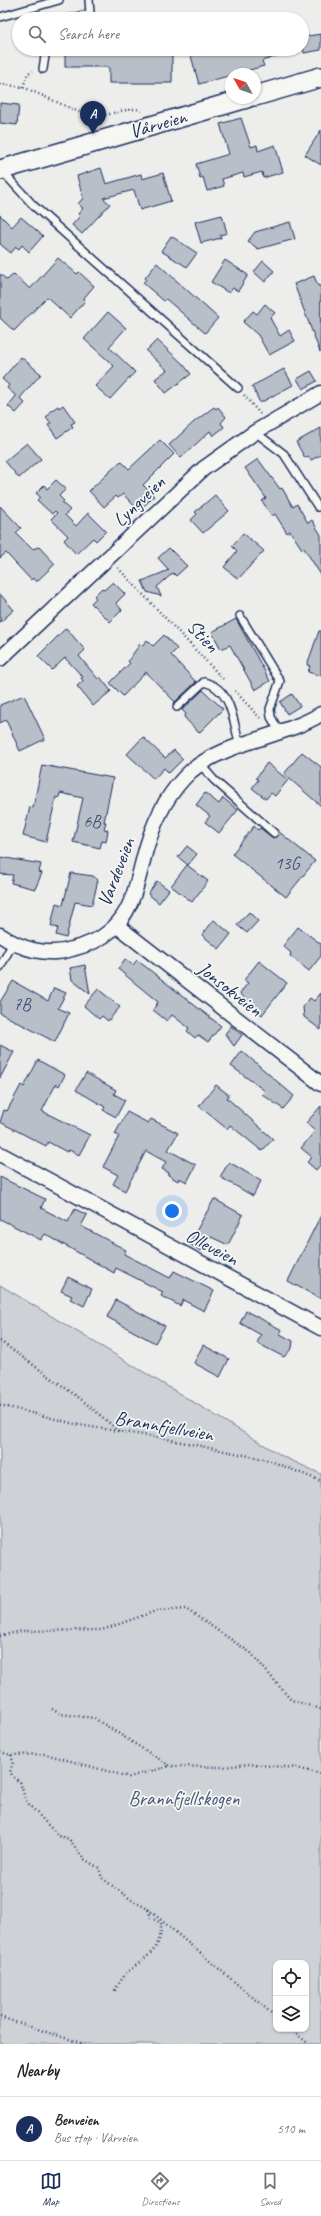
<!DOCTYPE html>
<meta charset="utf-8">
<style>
body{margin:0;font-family:Caveat,sans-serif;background:#f2f2f2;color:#222}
.controls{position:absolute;right:12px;bottom:12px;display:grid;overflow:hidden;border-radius:8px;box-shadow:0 1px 3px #0004}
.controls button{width:36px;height:36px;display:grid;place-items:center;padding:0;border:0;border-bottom:1px solid #e0e0e0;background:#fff;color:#222;font:20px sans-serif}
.compass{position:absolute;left:225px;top:68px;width:36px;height:36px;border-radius:50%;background:#fff;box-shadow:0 1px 3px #0004;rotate:310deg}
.you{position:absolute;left:172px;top:1211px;width:14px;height:14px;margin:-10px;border:3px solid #fff;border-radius:50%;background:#1a73e8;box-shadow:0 0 0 6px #1a73e833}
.badge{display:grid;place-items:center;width:26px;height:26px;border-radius:50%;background:#1b2f5e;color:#fff;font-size:13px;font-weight:700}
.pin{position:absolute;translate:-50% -33px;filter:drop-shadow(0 1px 2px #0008)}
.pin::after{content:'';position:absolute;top:21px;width:14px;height:12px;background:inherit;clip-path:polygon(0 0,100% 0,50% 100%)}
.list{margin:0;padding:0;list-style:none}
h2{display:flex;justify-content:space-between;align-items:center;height:52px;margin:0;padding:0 16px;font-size:17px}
h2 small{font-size:13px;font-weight:400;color:#767676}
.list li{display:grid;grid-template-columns:26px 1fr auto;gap:12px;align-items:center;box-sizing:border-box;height:64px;padding:0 16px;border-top:1px solid #e0e0e0}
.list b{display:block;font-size:15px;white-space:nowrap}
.list p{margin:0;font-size:13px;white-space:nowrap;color:#767676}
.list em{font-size:13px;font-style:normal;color:#767676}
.icon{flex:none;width:22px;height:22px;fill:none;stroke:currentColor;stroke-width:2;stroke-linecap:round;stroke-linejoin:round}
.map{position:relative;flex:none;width:321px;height:2044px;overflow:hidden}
.search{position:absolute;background:#fff;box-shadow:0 1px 3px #0004;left:12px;right:12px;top:12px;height:44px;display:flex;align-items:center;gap:10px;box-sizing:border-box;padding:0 14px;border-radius:22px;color:#767676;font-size:15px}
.sheet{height:116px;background:#fff}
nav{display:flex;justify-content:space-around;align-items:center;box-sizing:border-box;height:56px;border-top:1px solid #e0e0e0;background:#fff;font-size:11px;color:#767676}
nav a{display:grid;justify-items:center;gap:2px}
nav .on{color:#1b2f5e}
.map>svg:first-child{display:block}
</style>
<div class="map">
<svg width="321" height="2044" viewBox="0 0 321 2044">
<rect width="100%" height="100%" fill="#edeeec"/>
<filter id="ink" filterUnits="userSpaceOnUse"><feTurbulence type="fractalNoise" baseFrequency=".025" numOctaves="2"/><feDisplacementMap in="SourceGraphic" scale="8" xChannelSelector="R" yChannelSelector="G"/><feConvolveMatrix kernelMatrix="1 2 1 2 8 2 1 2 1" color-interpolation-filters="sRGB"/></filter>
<g filter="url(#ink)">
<!-- green -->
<path fill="#ced2d7" stroke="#74809a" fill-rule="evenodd" d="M0,1285L284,1457L321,1474V2044H0ZM276,1963H306V2029H276Z"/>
<!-- building -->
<path fill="#b9bfc8" stroke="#1b2f5e" d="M321,34V50L304,53L302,37Z
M65,49L140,51V49H172V83H109V67H65Z
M189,49H291V52L262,61L264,66L199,84Z
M0,103L19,105L17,125L0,123Z
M241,118L251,147L257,145L258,151L275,145L283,172L263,178L262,172L244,177L243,173L222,179L224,186L207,191L203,177L200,178L196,164L229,154L220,124Z
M321,130V165L305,155Z
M101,168L106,184L141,174L142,179L163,173L171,201L140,210L134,190L103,198L110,204L82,234L72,225L80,216L78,214L83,208L78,204L83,198L77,176Z
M0,215L12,227L21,217L43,236L29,252L22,245L19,249L16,247L11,253L0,244Z
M222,215L227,233L220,235L221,238L201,243L195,222Z
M290,222L295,239L258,249L248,241L255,232Z
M171,236L197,253L187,267L161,251Z
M58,258L77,274L79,272L94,286L83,299L85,301L70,318L47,297L14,331L0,318V274L7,280L14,274L30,289Z
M225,260L248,275L238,291L233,288L229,293L211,282Z
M263,261L274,271L265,282L254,272Z
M157,263L218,318L205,333L166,299L164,301L143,283L146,279L145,278Z
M314,276L318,286H321L320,352L294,284Z
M265,304L275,313L270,318L280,336L289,330L295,341L269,355L258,335L243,322L253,311L257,314Z
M108,312L126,328L109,347L135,372L110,399L95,386L114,366L84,339Z
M157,340L183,364L191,374L166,393L155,379L167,370L146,351Z
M21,357L41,374L20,398L25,403L16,413L8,406L16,396L7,388L9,385L2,379Z
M284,369L293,385L260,403L252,386Z
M311,371L317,381L303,389L297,379Z
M63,405L75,422L71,424L73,427L57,438L48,425L51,423L46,417L50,414L49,412L58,406L59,408Z
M214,407L216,409L218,407L226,417L221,423L224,427L213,436L210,431L181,458L169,445L194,422Z
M321,428V455L311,460L308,456L305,458L296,442Z
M160,440L174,454L143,485L154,496L139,511L123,494L118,498L116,496L104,507L89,491L121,461L129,469Z
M27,443L41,459L19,478L5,461Z
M258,459L280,489L282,488L293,507L297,504L308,523L312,520L321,535V575L304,548L302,549L290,531L287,533L275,514L272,516L262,501L266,498L245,468Z
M56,480L66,489L59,496L64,501L62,503L70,510L65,515L76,526L88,513L106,531L96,541L93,538L76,554L64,540L68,536L51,519L57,513L55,511L52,514L37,500L40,497L36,493L44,485L47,489Z
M215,495L229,511L203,533L191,520L197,514L195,512Z
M0,506L21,528L16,533L32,549L39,547L55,564L36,582L33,578L31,580L6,553L0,558Z
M243,533L264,551L238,579L224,567L237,551L232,546Z
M169,548L187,566L176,576L173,573L157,587L161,596L147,592L142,581L169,570L158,558Z
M113,582L125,594L116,603L122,610L110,622L91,603L96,598L94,596L102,588L104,590Z
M0,594L14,610L0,622Z
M236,619L270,681L255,690L230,645L221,649L212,632Z
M66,628L85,650L79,656L98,679L100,677L111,691L93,706L77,686L83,681L81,678L83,677L65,658L52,670L38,656Z
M319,631H321V676L308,672L310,666L307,665Z
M164,635L177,649L171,655L196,682L175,702L146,672L123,696L110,683L130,663L128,661L140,644L142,646L147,640L153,646Z
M203,690L223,709L199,733L184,717L186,714L182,710Z
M292,694L300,706L287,714L280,702Z
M24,695L45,739L20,751L6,720L0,723V705Z
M143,737L165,758L174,750L183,759L169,773L164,768L154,779L127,754Z
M302,752L321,767V806L284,774Z
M267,763L288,780L275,796L271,793L266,799L252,788L258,780L256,778Z
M42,765L113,778L104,822H106L104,829L108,830L106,842L102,841L100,848L73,842L83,798L60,793L59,798L56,797L46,842L23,836L30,807L33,808Z
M205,793L219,804L223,798L238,810L219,833L205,822L210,816L196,805Z
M254,826L258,830L260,828L273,838L278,836V831L315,861L286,897L232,854Z
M187,846L197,854L188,865L178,857Z
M0,857L41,864L39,872L42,873L35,889L11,883L13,875L0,874Z
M187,865L208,881L192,902L171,886Z
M71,873L93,876L98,880L92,905L75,902L66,938L56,935L58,928L51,926L56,903L63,905Z
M157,881L169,890L159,903L148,894Z
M249,912L258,921L247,933L237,925Z
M214,920L231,934L219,949L202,935Z
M298,927L321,944V956L309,971L290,956L291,953L283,946Z
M125,959L133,965L137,960L221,1026L208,1042L198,1035L195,1038L187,1031L189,1028L172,1015L167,1021L153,1010L158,1002L118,969Z
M259,961L287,983L262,1015L251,1006L240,993L248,983L244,980Z
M85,965L90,994L72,980L70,968Z
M13,981L48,1001L54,988L66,993L58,1008L69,1013L55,1042L0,1013V1002Z
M98,989L120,1007L108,1021L102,1016L99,1019L84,1006Z
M321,993V1030L304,1017L303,1007L310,998L314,1001Z
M231,1026L242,1035L234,1046L225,1034Z
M0,1045L14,1052L0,1078Z
M242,1051L294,1096L283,1109L262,1094L265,1091L231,1066Z
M38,1060L65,1075L59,1086L56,1084L42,1111L90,1135L79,1155L69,1150L67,1152L48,1142L46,1146L0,1122L4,1110L7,1111L21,1085L24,1087Z
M86,1073L116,1090L114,1094L125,1100L116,1117L103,1110L105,1107L76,1090Z
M216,1085L229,1095L227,1098L273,1139L262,1151L230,1125L227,1129L199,1106Z
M321,1106V1164L316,1170L307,1162L312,1157L301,1148L315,1131L306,1123Z
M127,1112L148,1123L151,1119L178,1133L168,1150L196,1165L187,1182L179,1178L178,1181L168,1175L169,1173L162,1169L166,1162L146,1151L125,1191L113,1184L118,1175L103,1167L119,1136L115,1134Z
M229,1162L261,1181L253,1196L220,1177Z
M0,1177L45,1199L41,1208L68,1222L75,1209L87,1215L81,1226L126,1250L124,1254L170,1278L174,1271L214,1291L204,1311L183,1300L180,1306L161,1296L163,1292L116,1268L114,1273L45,1234L41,1240L0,1219Z
M214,1199L243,1215L228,1245L209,1236L201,1251L189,1244Z
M321,1215V1299L288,1281Z
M68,1277L92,1289L84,1306L70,1299L72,1296L61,1291Z
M116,1300L165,1326L155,1343L107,1317Z
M246,1311L282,1330L280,1334L293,1341L292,1348L284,1357L257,1343L261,1335L240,1323Z
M203,1345L229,1359L220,1377L194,1363Z"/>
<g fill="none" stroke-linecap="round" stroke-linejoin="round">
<defs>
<path id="lane" d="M0,17L59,0
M69,19L90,13L89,0
M43,69L46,49
M2,171L34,206L238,388
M255,432L284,454L318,507
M240,616L280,681L270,709L271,717L280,733
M177,707L204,682C233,689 233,723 240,746
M200,764L214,780L274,833
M0,967L13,943"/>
<path id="street" d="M0,659L203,469L255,432L321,393
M116,925L321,1084
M0,935C21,949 47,957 72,949C84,946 100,940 110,931C135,911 138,875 147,846C155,819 169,791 191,771C226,741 282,738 321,714
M0,1154L321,1328"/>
<path id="secondary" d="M255,96L321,77
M0,170L247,98"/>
</defs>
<!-- lane casing -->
<use href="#lane" stroke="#1b2f5e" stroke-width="10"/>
<!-- street casing -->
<use href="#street" stroke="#1b2f5e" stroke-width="17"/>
<!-- secondary casing -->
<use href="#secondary" stroke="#1b2f5e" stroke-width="22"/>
<!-- path -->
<path stroke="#1b2f5e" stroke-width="2.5" stroke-dasharray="1 3" stroke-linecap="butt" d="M0,84L23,87L88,116C105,119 130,104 143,111
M23,87L28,73L33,71
M244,395L260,414
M118,568L223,679
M235,691L260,718
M0,1341L82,1400L120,1432
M0,1405L79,1425L162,1438L268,1460L321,1481
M0,1636L22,1631L102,1630L156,1611L186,1609L251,1653L291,1700L321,1709
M52,1709L60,1714L94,1718L170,1766L223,1767L248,1764L297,1768L321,1774
M0,1752L11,1755L45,1754L129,1777L170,1766
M11,1755L13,1762L10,1772L13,1777L20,1782L26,1801L48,1825L59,1836L69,1839L84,1859L99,1868L102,1878L133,1901L148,1909L151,1918L161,1923C162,1950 148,1955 130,1970C123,1975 118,1986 113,1993
M148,1909L276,2017
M0,2017L84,2044
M290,2029L309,2044"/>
<!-- lane -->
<use href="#lane" stroke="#f6f6f2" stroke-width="7"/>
<!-- street -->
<use href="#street" stroke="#f6f6f2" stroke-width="14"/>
<!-- secondary -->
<use href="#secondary" stroke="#f6f6f2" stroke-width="19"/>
</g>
</g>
<g text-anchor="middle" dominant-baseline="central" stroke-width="3.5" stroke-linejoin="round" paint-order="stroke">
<!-- number labels -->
<g font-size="18" fill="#425378">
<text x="92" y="821">6B</text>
<text x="287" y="863">13G</text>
<text x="22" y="1004">7B</text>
</g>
<!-- street labels -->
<g font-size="20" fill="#1b2f5e" stroke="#f6f6f2">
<text transform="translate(158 124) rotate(-16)">Vårveien</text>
<text transform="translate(139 501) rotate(-44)">Lyngveien</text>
<text transform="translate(203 636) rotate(47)">Stien</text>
<text transform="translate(116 872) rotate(-69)">Vardeveien</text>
<text transform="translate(230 989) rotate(38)">Jonsokveien</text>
<text transform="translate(212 1247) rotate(28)">Olleveien</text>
<text transform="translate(164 1426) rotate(10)">Brannfjellveien</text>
</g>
<!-- park labels -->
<g font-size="20" fill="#48587c" stroke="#f6f6f2">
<text x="184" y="1798">Brannfjellskogen</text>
</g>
</g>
</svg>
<div class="controls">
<button><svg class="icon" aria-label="locate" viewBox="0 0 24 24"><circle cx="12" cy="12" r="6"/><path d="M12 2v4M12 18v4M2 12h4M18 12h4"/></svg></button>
<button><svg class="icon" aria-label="layers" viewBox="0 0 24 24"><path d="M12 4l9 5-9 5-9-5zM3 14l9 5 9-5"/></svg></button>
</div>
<svg class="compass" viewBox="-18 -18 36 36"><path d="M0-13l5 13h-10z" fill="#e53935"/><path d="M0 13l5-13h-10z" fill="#767676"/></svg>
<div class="you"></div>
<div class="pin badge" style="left:93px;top:134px">A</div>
<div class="search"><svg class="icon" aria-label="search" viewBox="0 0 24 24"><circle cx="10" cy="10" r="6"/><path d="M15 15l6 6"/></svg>Search here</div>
</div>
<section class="sheet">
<h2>Nearby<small></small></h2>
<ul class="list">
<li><span class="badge">A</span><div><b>Benveien</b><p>Bus stop · Vårveien</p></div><em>510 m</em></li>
</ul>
</section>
<nav>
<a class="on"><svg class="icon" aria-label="map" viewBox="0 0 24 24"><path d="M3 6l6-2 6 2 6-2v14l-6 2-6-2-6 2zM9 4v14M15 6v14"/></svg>Map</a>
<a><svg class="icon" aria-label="directions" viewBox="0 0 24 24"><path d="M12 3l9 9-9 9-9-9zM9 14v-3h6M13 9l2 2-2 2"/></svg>Directions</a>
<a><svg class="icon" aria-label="saved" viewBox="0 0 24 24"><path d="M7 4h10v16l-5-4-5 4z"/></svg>Saved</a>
</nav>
